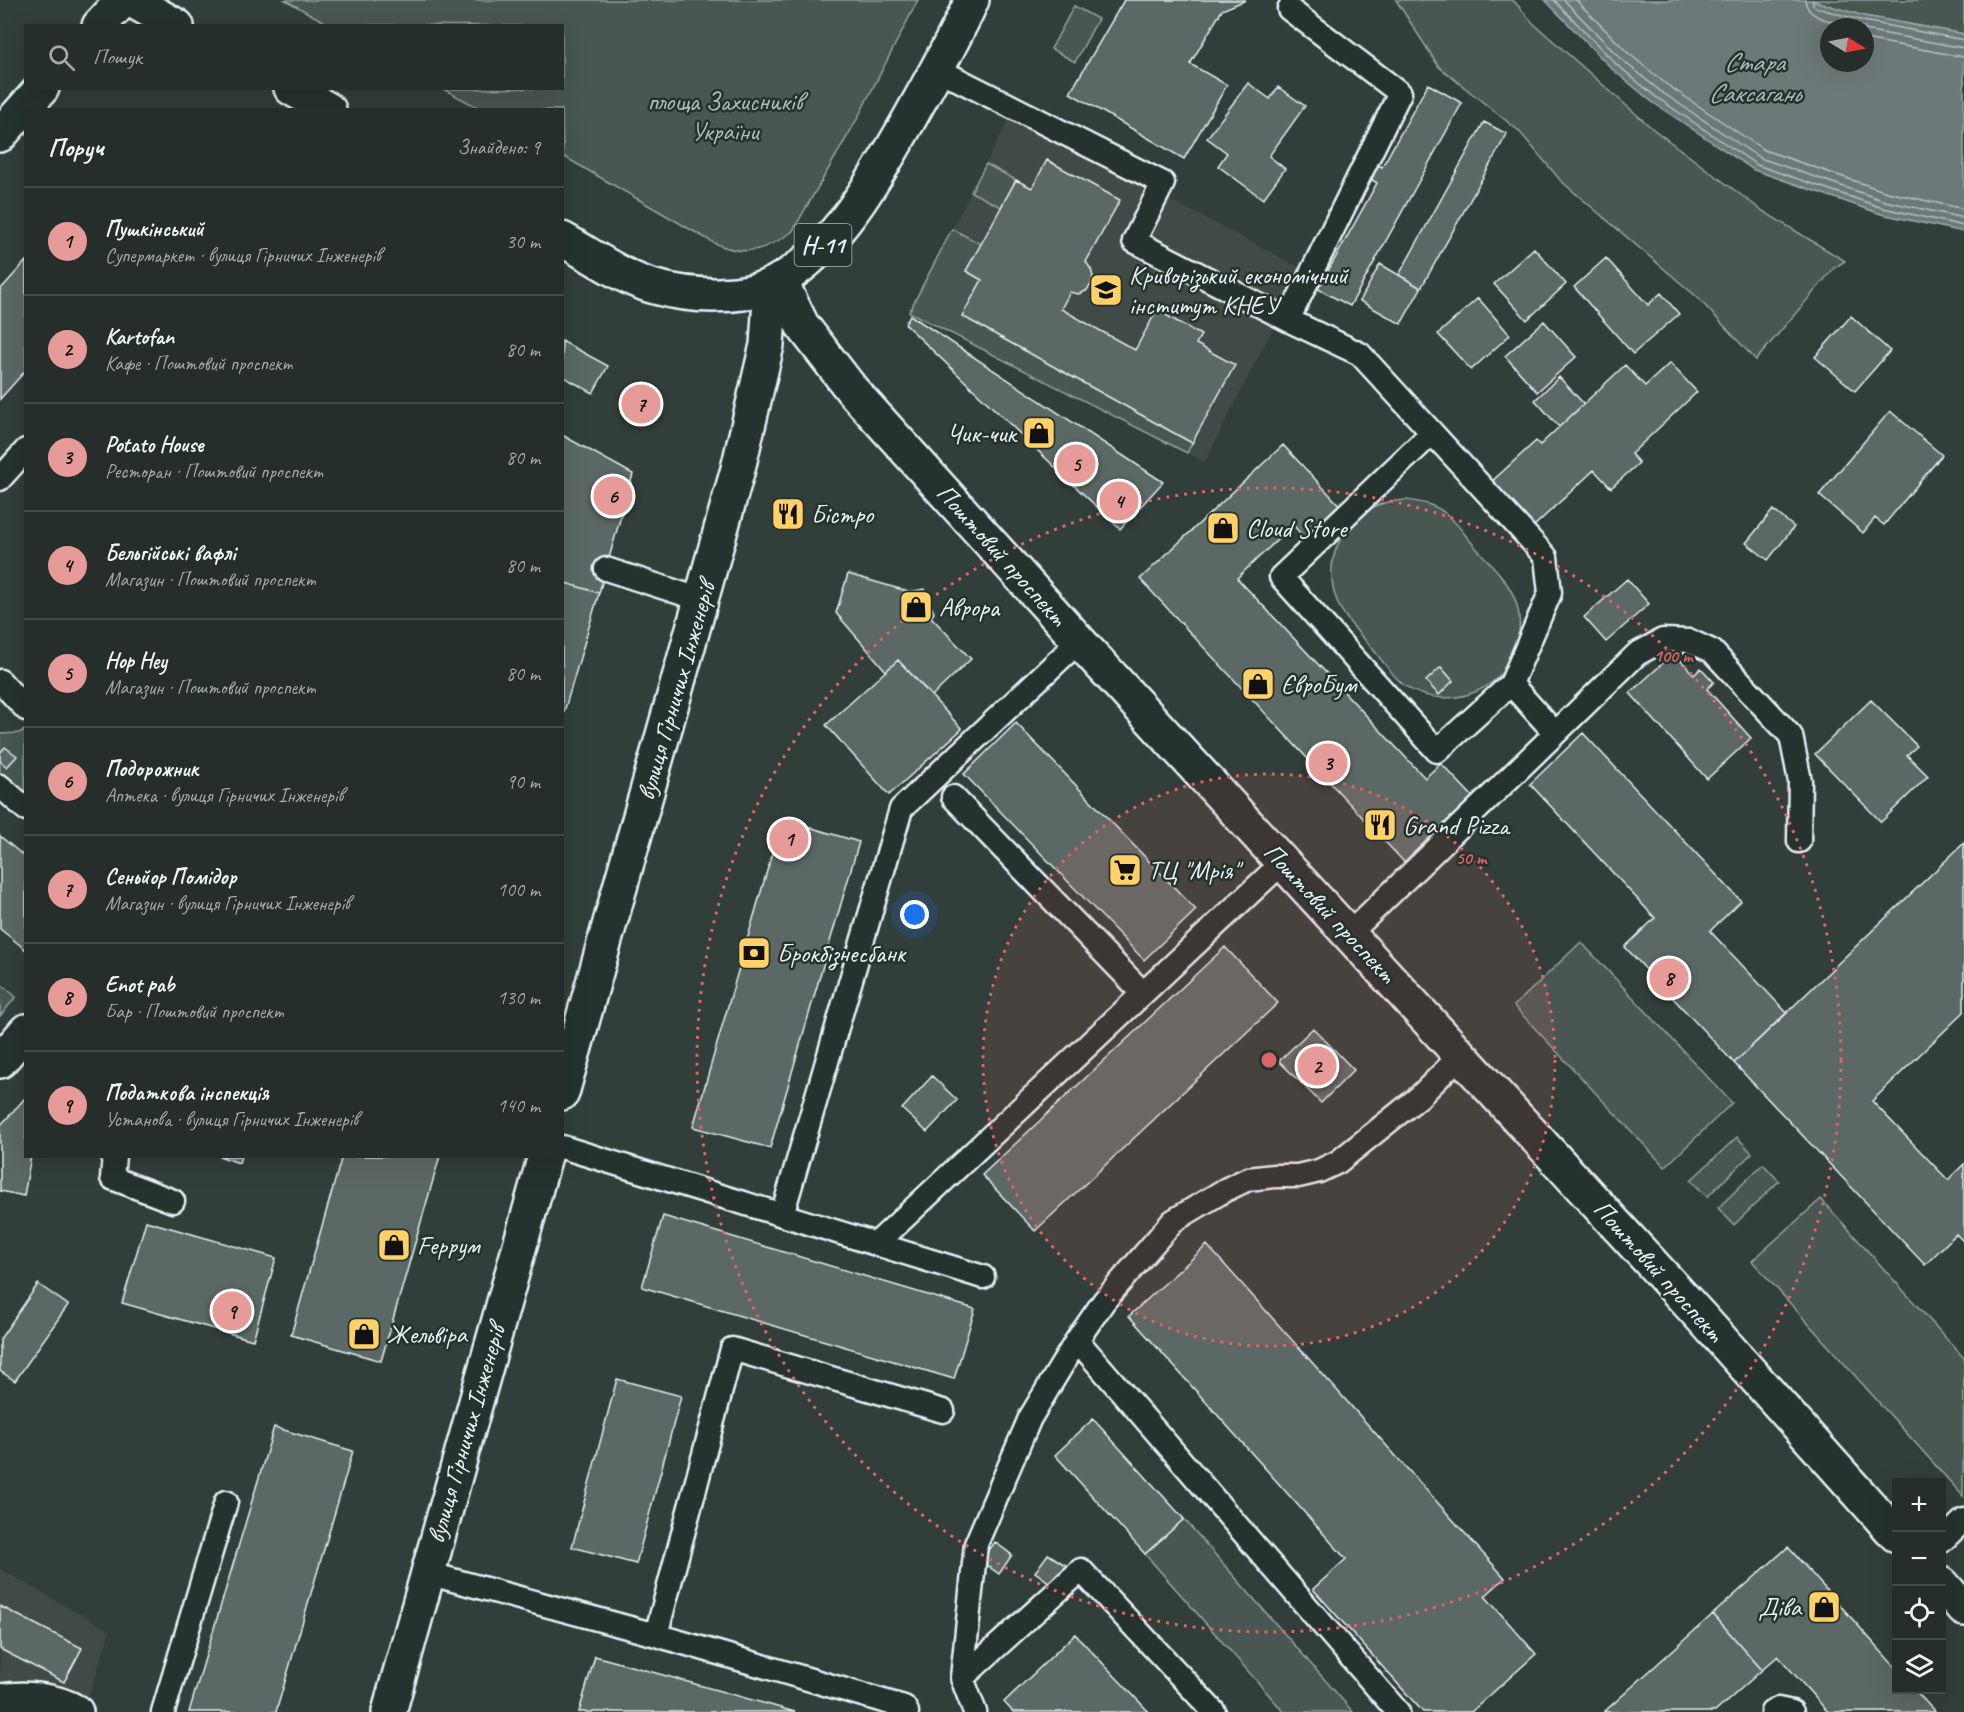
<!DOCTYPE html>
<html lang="uk">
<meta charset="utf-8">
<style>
body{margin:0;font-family:Caveat,sans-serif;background:#2e3633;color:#f1f3f6}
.controls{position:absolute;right:18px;bottom:18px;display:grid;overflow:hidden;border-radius:0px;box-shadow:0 6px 24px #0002}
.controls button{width:54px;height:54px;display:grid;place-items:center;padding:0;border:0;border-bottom:2px solid #424a47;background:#262e2b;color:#f1f3f6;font:30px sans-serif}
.compass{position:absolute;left:1820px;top:18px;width:54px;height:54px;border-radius:50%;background:#262e2b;box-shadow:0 6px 24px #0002;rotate:100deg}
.you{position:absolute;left:915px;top:915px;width:21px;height:21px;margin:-15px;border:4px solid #fff;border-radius:50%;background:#1a73e8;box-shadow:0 0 0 9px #1a73e833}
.badge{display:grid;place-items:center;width:39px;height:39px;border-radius:50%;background:#e69b98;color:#111;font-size:20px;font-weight:700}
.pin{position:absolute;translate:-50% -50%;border:3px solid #fff;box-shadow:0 2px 6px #0006}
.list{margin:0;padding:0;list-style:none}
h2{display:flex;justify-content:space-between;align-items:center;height:78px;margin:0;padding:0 24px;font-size:26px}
h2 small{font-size:20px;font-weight:400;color:#a4a8a9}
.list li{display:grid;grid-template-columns:39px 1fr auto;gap:18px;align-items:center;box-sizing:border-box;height:108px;padding:0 24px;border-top:2px solid #424a47}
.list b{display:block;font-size:22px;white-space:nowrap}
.list p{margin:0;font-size:20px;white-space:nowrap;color:#a4a8a9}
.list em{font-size:20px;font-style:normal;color:#a4a8a9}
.icon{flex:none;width:33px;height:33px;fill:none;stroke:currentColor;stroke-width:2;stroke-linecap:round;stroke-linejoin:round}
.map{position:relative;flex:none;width:1964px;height:1712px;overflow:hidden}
.search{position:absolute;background:#262e2b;box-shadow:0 6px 24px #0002;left:24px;top:24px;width:540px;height:66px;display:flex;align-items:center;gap:15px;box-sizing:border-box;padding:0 21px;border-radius:0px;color:#a4a8a9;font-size:22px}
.panel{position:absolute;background:#262e2b;box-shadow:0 6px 24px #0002;left:24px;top:108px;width:540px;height:1050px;border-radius:0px}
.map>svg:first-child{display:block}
</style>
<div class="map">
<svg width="1964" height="1712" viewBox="0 0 1964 1712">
<rect width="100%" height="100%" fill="#323e39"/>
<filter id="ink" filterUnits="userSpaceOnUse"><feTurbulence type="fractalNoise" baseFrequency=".0167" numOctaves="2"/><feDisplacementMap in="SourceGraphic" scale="12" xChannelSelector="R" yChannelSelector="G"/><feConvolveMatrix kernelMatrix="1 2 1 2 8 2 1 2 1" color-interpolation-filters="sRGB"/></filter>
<g filter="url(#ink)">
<!-- built -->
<path fill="#3f4b46" d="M1010,117L1303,269L1205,462L909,312Z
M0,1569L110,1631L84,1712L0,1701Z"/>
<!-- green -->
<path fill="#495651" stroke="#98a4a4" stroke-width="1.5" d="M285,0H918L855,123L792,232C765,251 745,257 714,243L563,156L562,110L481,109L443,89L562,88V26L330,25Z
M1396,0H1513L1534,24L1653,129L1761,210L1845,261L1834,268L1756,360L1697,297L1561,181L1519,131L1439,67Z
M1810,0H1964V34L1864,16Z
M1074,6L1098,19L1075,62L1051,49Z
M986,164L1016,180L1001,207L971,192Z
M952,229L981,244L966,271L982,280L962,316L1192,443L1187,453L909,312Z
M1407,500C1420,502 1434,504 1445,513C1455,520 1464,534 1472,543C1486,560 1506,577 1514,597C1529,634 1511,677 1475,692C1453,701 1425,700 1405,686C1393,677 1382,660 1372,648C1360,634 1344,619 1337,601C1321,561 1343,516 1384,503C1391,501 1399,501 1407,500Z
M25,730V798L0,775V734L19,733Z
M1581,942L1732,1103L1665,1167L1514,1006Z
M0,983L16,997L0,1016Z
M1737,1137L1752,1153L1707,1197L1691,1180Z
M1763,1164L1779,1181L1734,1225L1718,1208Z
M1821,1199L1964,1358L1963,1496L1752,1261Z
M1184,1519L1353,1712H1284L1145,1554Z"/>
<!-- water -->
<path fill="#6d7978" stroke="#9ea9ab" stroke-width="1.5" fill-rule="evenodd" d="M1545,0H1810L1864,16L1964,34V232L1881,214L1754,170L1652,102L1612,69ZM1829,27H1865V63H1829Z"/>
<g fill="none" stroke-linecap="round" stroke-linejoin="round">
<!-- shore -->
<path stroke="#b7c1c5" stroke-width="1.5" d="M1554,0L1616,64L1656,97L1757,165L1883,208L1964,226
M1564,0L1621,59L1660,91L1760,158L1885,201L1964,218
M1576,0L1627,52L1666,84L1764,150L1887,192L1964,209
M1805,0C1807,21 1838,22 1855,27
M1813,0V5L1817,8L1863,21L1964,40
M1865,30L1964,48
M1865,39L1964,57"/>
</g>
<!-- building -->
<path fill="#5c6865" stroke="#e8f1f8" stroke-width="1.5" d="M1124,0H1246L1222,10L1190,64L1227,85L1184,159L1070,93Z
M1248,83L1270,99L1278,87L1305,106L1269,156L1285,169L1263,199L1218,166L1227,153L1207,138Z
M1428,84L1462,103L1350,306L1318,289L1377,183L1366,176L1374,163L1382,167Z
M1484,122L1507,134L1421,288L1399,275Z
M1047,160L1120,200L1086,262L1091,269L1093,277L1091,285L1086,291L1078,294L1070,292L1061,309L1135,350L1157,310L1201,335L1196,344L1235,365L1192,443L962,316L982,280L966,271L981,244L1016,180L1032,188Z
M1534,248L1566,284L1527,320L1494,284Z
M1606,258L1648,305L1661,293L1679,314L1633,354L1574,287Z
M26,261V370L0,399V290Z
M1380,264L1421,288L1401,324L1360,301Z
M1478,298L1510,335L1471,370L1438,334Z
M910,315L1163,482L1120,529L905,324Z
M1851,316L1890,351L1855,391L1815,357Z
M1544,321L1576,357L1537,392L1505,356Z
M562,341L608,366L593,393L562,376Z
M1670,363L1697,392L1631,454L1639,463L1611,488L1594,470L1532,528L1490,483L1536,441L1540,445L1625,365L1645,386Z
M1559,377L1584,404L1559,427L1535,400Z
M633,386L660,401L649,420L622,406Z
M1890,411L1942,455L1884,525L1875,518L1863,533L1819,495Z
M562,435L633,474L599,593L562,582Z
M1283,445L1344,510L1309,543L1293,525L1237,578L1425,778L1441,763L1473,797L1404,862L1140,579Z
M785,505L797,510L792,523L780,519Z
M1773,510L1794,527L1768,560L1746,543Z
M848,574L910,592L924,589L934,613L931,617L971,659L932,696L898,660L886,671L836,613Z
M1627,579L1649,604L1606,642L1584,617Z
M562,582L599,593L562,719Z
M1674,653L1694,675L1701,668L1714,682L1707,689L1751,738L1707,779L1630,693Z
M898,660L962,729L889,795L826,725Z
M1441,667L1453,681L1439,695L1426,681Z
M1871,700L1917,746L1907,755L1928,776L1881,822L1815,754Z
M1016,723L1196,910L1144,960L964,774Z
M1583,733L1741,901L1710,931L1787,1013L1734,1063L1625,947L1655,918L1530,784Z
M5,747L17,756L7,767L0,761V753Z
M782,819L859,842L770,1148L693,1127Z
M0,836L26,858V950L0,929Z
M1964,843V1012L1872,1101L1948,1180L1964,1164V1242L1956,1234L1925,1265L1734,1063Z
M1225,947L1278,1003L1035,1231L982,1175Z
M1313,1028L1354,1070L1321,1103L1279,1061Z
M932,1076L957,1100L927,1132L902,1109Z
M26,1097V1156H31L24,1196L0,1191V1126Z
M219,1156H241L239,1163Z
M342,1156H440L381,1361L291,1335Z
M663,1216L975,1309L954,1379L642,1287Z
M146,1221L276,1258L253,1340L122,1303Z
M1207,1245L1505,1578L1485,1596L1536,1654L1471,1712H1423L1313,1589L1346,1559L1129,1316Z
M38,1284L68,1305L15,1381L0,1371V1339Z
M617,1379L681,1396L636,1564L572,1547Z
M1093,1419L1184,1519L1145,1554L1055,1455Z
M274,1427L353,1451L276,1712H189Z
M995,1542L1012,1555L999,1574L981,1561Z
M1788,1547L1896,1668V1690H1915L1935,1712H1828L1778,1656L1762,1670L1713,1614Z
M1048,1554L1067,1566L1053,1585L1035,1572Z
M0,1606L82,1648L64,1682L0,1649Z
M1713,1614L1762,1670L1715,1712H1604Z
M1075,1634L1149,1712H1013L1004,1702Z
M595,1656L795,1712H579Z"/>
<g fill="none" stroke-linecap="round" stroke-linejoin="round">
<defs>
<path id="service" d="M937,69L1163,183L1134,241L1288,320L1360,354L1546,557L1550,593L1511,684
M1288,320L1400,93L1289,9
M1432,433L1281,577L1437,751L1511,684L1555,733
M0,479L26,450
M606,569L702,600
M0,681L26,709
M0,786L26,809
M953,797L1143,993
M1349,934L1637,654L1663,640L1690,641L1712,651L1791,736L1800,781L1799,841
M562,1147L983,1277
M114,1156L112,1178L173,1201
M782,1215L901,809L1079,641
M876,1244L1283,862
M1077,1340L1398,1712
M1942,1541L1964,1520
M427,1573L656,1635L904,1707L907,1712
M656,1635L732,1349L943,1411
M962,1678L1081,1570L1214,1712
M163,1712L226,1502
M975,1712L962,1678L976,1544L1030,1418L1077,1340L1104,1301L1173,1221L1225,1190L1248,1179L1274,1176H1298L1319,1171L1338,1162L1419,1097L1461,1055
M1772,1712L1778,1709L1792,1712"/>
<path id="minor" d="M0,1061L26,1031
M0,1701C24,1697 54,1699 76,1712"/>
<path id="tertiary" d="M780,280L802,325L852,390L1079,641L1701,1317L1896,1535
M562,1093L738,469L767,345L771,285
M1942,1584L1964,1609
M389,1712L545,1156"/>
<path id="primary" d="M131,0L177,26
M99,26L123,0
M291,88L329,110
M0,135L42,88
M562,239C591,255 624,279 655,287C691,297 746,300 779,281C838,247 878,174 911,116C932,78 954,40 972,0"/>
</defs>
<!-- service casing -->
<use href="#service" stroke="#e8f1f8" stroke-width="27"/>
<!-- minor casing -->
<use href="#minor" stroke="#e8f1f8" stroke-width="38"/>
<!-- tertiary casing -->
<use href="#tertiary" stroke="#e8f1f8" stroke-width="38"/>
<!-- primary casing -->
<use href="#primary" stroke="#e8f1f8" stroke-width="38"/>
<!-- service -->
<use href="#service" stroke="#26332d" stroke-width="22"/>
<!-- minor -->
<use href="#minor" stroke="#26332d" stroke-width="33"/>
<!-- tertiary -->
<use href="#tertiary" stroke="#26332d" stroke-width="33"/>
<!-- primary -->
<use href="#primary" stroke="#26332d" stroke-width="33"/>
</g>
</g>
<!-- distance rings -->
<circle cx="1269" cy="1060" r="286" fill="#db6466" fill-opacity=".12"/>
<g fill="none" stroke="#db6466" stroke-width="3" stroke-dasharray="3 6">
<circle cx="1269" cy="1060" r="286"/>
<circle cx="1269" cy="1060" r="572"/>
</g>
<!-- icons -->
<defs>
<symbol id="university-square" viewBox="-11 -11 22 22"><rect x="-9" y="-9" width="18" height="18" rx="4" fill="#ffd166" stroke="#26332d"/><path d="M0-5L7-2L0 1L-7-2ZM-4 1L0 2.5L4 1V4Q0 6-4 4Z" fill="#111"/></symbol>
<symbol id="shop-square" viewBox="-11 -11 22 22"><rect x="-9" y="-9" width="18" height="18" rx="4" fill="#ffd166" stroke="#26332d"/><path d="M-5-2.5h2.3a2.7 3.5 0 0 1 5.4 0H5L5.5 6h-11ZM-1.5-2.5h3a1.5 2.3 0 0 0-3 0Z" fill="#111"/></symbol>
<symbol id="restaurant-square" viewBox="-11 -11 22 22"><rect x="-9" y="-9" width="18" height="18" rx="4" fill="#ffd166" stroke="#26332d"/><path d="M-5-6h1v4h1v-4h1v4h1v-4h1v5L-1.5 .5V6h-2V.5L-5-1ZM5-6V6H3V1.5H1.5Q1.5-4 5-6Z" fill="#111"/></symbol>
<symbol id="supermarket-square" viewBox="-11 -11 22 22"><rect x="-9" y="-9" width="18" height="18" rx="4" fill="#ffd166" stroke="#26332d"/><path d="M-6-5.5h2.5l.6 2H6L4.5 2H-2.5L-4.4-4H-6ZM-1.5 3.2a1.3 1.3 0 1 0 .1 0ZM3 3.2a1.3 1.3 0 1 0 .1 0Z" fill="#111"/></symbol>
<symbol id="bank-square" viewBox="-11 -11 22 22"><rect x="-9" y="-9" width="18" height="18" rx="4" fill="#ffd166" stroke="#26332d"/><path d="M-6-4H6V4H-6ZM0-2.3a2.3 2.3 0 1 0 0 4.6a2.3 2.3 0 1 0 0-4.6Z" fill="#111"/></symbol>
</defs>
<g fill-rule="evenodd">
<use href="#university-square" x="1087" y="271" width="38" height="38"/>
<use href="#shop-square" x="1020" y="414" width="38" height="38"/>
<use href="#restaurant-square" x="769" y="495" width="38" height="38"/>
<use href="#shop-square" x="1204" y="509" width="38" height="38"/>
<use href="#shop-square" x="897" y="588" width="38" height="38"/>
<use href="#shop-square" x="1239" y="665" width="38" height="38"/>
<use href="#restaurant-square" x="1361" y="806" width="38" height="38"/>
<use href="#supermarket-square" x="1106" y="851" width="38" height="38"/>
<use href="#bank-square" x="735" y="934" width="38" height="38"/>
<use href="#shop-square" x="375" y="1226" width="38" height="38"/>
<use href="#shop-square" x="345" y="1315" width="38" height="38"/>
<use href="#shop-square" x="1805" y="1588" width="38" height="38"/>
</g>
<g text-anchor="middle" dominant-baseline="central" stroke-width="5" stroke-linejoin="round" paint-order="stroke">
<!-- shield labels -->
<rect fill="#26332d" stroke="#aeb8bb" stroke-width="1.5" x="794.5" y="224" width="57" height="42" rx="4.5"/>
<g font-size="24" font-weight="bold" fill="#e8f1f8">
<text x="823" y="245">Н-11</text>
</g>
<!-- park labels -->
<g font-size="26" fill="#b0bbbe" stroke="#26332d">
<text x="725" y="101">площа Захисників<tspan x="725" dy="30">України</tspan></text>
</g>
<!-- poi labels -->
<g font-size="26" fill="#e8f1f8" stroke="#26332d" text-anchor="start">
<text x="1129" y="275">Криворізький економічний<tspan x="1129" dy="30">інститут КНЕУ</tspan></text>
<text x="1016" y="433" text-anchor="end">Чик-чик</text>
<text x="811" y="514">Бістро</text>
<text x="1246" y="528">Cloud Store</text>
<text x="939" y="607">Аврора</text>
<text x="1281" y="684">ЄвроБум</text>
<text x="1403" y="825">Grand Pizza</text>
<text x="1148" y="870">ТЦ "Мрія"</text>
<text x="777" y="953">Брокбізнесбанк</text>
<text x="417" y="1245">Fеррум</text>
<text x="387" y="1334">Жельвіра</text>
<text x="1801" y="1607" text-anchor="end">Діва</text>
</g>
<!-- street labels -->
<g font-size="26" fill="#e8f1f8" stroke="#26332d">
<text transform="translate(1002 555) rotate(48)">Поштовий проспект</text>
<text transform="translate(676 691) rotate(-74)">вулиця Гірничих Інженерів</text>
<text transform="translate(1330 913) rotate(47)">Поштовий проспект</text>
<text transform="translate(1659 1271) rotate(48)">Поштовий проспект</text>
<text transform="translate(466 1434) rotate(-74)">вулиця Гірничих Інженерів</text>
</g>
<!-- water labels -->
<g font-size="27" font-style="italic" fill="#b1bbbe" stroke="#26332d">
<text x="1754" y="62">Стара<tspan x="1754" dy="31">Саксагань</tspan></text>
</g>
</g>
<circle cx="1269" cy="1060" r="9" fill="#db6466" stroke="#26332d" stroke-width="3"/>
<g font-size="18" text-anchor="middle" font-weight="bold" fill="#db6466" stroke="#26332d" stroke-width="5" stroke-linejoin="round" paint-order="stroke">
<text x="1673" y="662">100 m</text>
<text x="1471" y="864">50 m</text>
</g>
</svg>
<div class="controls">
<button>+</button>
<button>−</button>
<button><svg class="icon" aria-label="locate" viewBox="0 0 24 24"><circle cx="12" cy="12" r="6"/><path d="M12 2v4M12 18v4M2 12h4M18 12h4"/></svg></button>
<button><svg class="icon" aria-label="layers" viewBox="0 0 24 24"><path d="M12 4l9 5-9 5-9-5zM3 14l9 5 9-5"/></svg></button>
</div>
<svg class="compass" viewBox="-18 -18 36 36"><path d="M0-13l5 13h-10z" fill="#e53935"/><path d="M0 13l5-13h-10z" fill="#a4a8a9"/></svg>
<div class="you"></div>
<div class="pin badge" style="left:789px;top:839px">1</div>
<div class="pin badge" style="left:1317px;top:1066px">2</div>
<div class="pin badge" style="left:1328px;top:763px">3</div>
<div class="pin badge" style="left:1119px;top:501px">4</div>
<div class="pin badge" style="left:1076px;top:464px">5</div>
<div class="pin badge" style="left:613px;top:496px">6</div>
<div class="pin badge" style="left:641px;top:404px">7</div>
<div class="pin badge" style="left:1669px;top:978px">8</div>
<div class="pin badge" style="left:232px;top:1311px">9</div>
<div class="search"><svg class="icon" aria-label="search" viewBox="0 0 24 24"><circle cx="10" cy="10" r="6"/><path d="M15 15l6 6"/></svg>Пошук</div>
<section class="panel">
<h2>Поруч<small>Знайдено: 9</small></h2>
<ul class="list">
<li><span class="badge">1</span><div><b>Пушкінський</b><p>Супермаркет · вулиця Гірничих Інженерів</p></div><em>30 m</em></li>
<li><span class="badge">2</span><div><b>Kartofan</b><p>Кафе · Поштовий проспект</p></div><em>80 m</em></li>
<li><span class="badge">3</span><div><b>Potato House</b><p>Ресторан · Поштовий проспект</p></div><em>80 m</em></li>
<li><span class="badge">4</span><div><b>Бельгійські вафлі</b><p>Магазин · Поштовий проспект</p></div><em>80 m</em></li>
<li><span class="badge">5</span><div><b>Hop Hey</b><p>Магазин · Поштовий проспект</p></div><em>80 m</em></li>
<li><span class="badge">6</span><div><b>Подорожник</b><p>Аптека · вулиця Гірничих Інженерів</p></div><em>90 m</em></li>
<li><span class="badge">7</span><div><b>Сеньйор Помідор</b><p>Магазин · вулиця Гірничих Інженерів</p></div><em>100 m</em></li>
<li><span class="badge">8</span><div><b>Enot pab</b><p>Бар · Поштовий проспект</p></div><em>130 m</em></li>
<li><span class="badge">9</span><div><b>Податкова інспекція</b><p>Установа · вулиця Гірничих Інженерів</p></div><em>140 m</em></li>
</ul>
</section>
</div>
